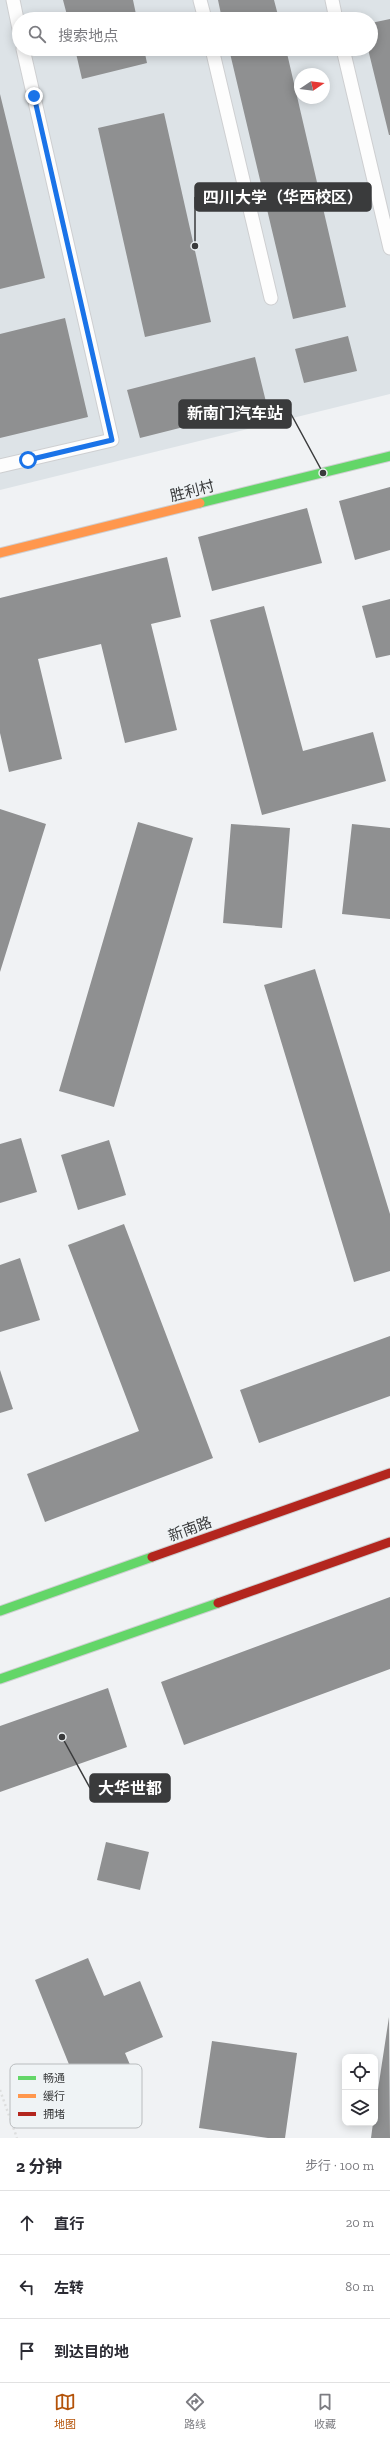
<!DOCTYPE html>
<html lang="zh">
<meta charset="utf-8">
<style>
body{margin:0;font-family:"Zilla Slab","Noto Sans SC",serif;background:#f2f2f3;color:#2b2b33}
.controls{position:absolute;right:12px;bottom:12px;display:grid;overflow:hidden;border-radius:8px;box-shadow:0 2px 10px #0003}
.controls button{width:36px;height:36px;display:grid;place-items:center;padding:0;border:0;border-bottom:1px solid #e1e1e2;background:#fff;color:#2b2b33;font:20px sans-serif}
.compass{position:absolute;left:294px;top:68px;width:36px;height:36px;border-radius:50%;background:#fff;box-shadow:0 2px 10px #0003;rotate:77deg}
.stop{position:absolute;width:12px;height:12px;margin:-9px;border:3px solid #1a73e8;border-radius:50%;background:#fff}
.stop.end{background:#1a73e8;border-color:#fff;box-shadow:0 1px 4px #0008}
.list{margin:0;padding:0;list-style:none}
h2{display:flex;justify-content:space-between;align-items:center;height:52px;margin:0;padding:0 16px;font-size:17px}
h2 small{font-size:13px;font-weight:400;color:#7c7c81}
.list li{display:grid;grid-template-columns:26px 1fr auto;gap:12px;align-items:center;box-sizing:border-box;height:64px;padding:0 16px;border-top:1px solid #e1e1e2}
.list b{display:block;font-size:15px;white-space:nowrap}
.list em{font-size:13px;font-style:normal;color:#7c7c81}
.icon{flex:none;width:22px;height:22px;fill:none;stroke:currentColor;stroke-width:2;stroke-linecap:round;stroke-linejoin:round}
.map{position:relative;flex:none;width:390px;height:2138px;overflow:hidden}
.search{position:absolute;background:#fff;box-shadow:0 2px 10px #0003;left:12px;right:12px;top:12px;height:44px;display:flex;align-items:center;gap:10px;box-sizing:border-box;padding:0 14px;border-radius:22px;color:#7c7c81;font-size:15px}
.sheet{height:244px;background:#fff}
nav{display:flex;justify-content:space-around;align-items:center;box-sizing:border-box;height:56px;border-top:1px solid #e1e1e2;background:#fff;font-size:11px;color:#7c7c81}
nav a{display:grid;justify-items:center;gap:2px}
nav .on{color:#b45309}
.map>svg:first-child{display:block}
</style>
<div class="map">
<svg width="390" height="2138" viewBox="0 0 390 2138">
<rect width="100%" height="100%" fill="#f0f2f4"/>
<!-- built -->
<path fill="#dde3e7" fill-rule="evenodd" d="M0,0H390V394L0,490ZM19,19H371V49H19ZM300,74H324V98H300Z"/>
<!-- building -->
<path fill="#8f9091" d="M63,0H133L137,19H68Z
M218,0H274L279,19H222Z
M390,19V135H389L368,49H371V23Z
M75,49H144L147,63L82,79Z
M229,49H286L346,307L293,319Z
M0,94L45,278L0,289Z
M164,113L211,322L145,337L98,128Z
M65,318L88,417L0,438V334Z
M348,336L357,371L304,383L295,349Z
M255,357L267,406L140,438L127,390Z
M390,487V550L355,560L339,501Z
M307,508L322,563L212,591L198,537Z
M167,557L181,617L151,624L177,730L125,743L101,644L38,659L62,759L9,772L0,733V598Z
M390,599V655L376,658L362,606Z
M264,606L303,751L373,732L386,781L262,815L210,620Z
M0,809L46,824L0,972Z
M138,822L193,838L114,1107L59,1091Z
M231,824L290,828L282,928L223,923Z
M352,824L390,828V919L342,914Z
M315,969L390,1214V1271L354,1282L264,985Z
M21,1138L37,1192L0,1203V1144Z
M109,1140L126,1195L78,1210L61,1155Z
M124,1224L213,1458L45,1522L27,1474L139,1431L68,1245Z
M20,1258L40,1320L0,1332V1265Z
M390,1336V1396L259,1443L240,1390Z
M0,1370L13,1409L0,1413Z
M390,1597V1669L184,1745L161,1682Z
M108,1688L127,1747L0,1792V1726Z
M106,1842L149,1852L140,1890L97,1880Z
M88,1958L104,1996L140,1981L163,2037L125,2053L142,2093L89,2114L35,1980Z
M389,2017L390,2138H371L373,2123H375V2109Z
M212,2041L297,2053L285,2138H268L199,2128Z"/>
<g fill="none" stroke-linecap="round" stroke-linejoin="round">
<defs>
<path id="lane" d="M13,0L19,29
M200,0L205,19
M332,0L336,19
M212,49L271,298
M343,49L390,248
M0,466L112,440L23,49"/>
<path id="fast" d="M200,503L390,456
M0,1611L152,1557
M0,1679L218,1603"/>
<path id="slow" d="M0,553L200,503"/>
<path id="jam" d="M152,1557L390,1473
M218,1603L390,1542"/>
</defs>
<!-- lane casing -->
<use href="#lane" stroke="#cecfd1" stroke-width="15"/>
<!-- fast casing -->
<use href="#fast" stroke="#cecfd1" stroke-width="11"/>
<!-- slow casing -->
<use href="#slow" stroke="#cecfd1" stroke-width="11"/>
<!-- jam casing -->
<use href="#jam" stroke="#cecfd1" stroke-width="11"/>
<!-- path -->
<path stroke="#dddede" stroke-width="2.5" stroke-dasharray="2 3" stroke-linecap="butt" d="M0,2090L17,2138"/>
<!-- lane -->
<use href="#lane" stroke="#fdfdfd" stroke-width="13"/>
<!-- fast -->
<use href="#fast" stroke="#63d668" stroke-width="9"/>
<!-- slow -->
<use href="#slow" stroke="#ff974d" stroke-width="9"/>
<!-- jam -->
<use href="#jam" stroke="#b3261e" stroke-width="9"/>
</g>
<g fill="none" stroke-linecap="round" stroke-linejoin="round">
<!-- route -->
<path stroke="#1a73e8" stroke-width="5" d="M28,460L112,440L34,96"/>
</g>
<g text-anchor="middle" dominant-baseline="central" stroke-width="4" stroke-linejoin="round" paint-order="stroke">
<!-- street labels -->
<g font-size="15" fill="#3a3b3c" stroke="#eff3f5">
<text transform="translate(192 491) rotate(-14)">胜利村</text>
<text transform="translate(190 1529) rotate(-20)">新南路</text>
</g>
</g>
<!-- legend -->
<rect x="10" y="2064" width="132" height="64" rx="6" fill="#eff3f5" stroke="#b9bcbe" stroke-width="1"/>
<rect x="18" y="2076" width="18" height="4" fill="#63d668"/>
<rect x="18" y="2094" width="18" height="4" fill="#ff974d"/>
<rect x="18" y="2112" width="18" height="4" fill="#b3261e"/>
<g font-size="11" fill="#3a3b3c">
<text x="43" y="2082">畅通</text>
<text x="43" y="2100">缓行</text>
<text x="43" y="2118">拥堵</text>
</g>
<!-- callouts -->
<path fill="none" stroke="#3a3b3c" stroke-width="1.5" d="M195 246L195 197M323 473L291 414M62 1737L90 1788"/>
<g fill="#3a3b3c" stroke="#eff3f5" stroke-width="1.5">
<circle cx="195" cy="246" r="4"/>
<circle cx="323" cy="473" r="4"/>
<circle cx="62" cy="1737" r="4"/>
</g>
<g fill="#3a3b3c" stroke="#3a3b3c" stroke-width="1.5">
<rect x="195" y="183" width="176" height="28" rx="4"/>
<rect x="179" y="400" width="112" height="28" rx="4"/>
<rect x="90" y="1774" width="80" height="28" rx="4"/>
</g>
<g font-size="16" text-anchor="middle" font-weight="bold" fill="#fff">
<text x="283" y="203">四川大学（华西校区）</text>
<text x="235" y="419">新南门汽车站</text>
<text x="130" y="1794">大华世都</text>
</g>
</svg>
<div class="controls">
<button><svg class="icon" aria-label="locate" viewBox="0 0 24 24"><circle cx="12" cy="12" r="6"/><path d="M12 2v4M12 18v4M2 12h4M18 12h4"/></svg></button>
<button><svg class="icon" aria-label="layers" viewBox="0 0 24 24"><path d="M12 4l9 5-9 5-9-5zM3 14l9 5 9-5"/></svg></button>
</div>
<svg class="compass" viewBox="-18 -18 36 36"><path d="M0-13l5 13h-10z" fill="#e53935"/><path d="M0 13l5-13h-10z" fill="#7c7c81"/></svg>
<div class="stop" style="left:28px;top:460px"></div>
<div class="stop end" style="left:34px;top:96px"></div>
<div class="search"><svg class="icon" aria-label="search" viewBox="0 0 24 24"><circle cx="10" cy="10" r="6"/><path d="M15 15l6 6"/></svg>搜索地点</div>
</div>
<section class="sheet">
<h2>2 分钟<small>步行 · 100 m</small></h2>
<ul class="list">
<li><svg class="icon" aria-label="ahead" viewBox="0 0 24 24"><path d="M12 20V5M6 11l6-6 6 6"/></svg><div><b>直行</b></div><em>20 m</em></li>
<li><svg class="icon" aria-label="left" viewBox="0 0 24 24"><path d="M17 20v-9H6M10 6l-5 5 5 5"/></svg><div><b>左转</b></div><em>80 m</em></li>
<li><svg class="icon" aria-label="arrive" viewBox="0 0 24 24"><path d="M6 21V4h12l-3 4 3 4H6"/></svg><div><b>到达目的地</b></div></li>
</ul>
</section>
<nav>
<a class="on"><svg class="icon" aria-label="map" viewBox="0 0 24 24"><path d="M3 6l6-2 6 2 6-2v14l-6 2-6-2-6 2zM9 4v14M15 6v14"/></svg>地图</a>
<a><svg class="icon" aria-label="directions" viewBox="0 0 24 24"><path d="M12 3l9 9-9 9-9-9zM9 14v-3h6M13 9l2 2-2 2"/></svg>路线</a>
<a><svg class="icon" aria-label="saved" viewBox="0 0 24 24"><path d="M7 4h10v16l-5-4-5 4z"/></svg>收藏</a>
</nav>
